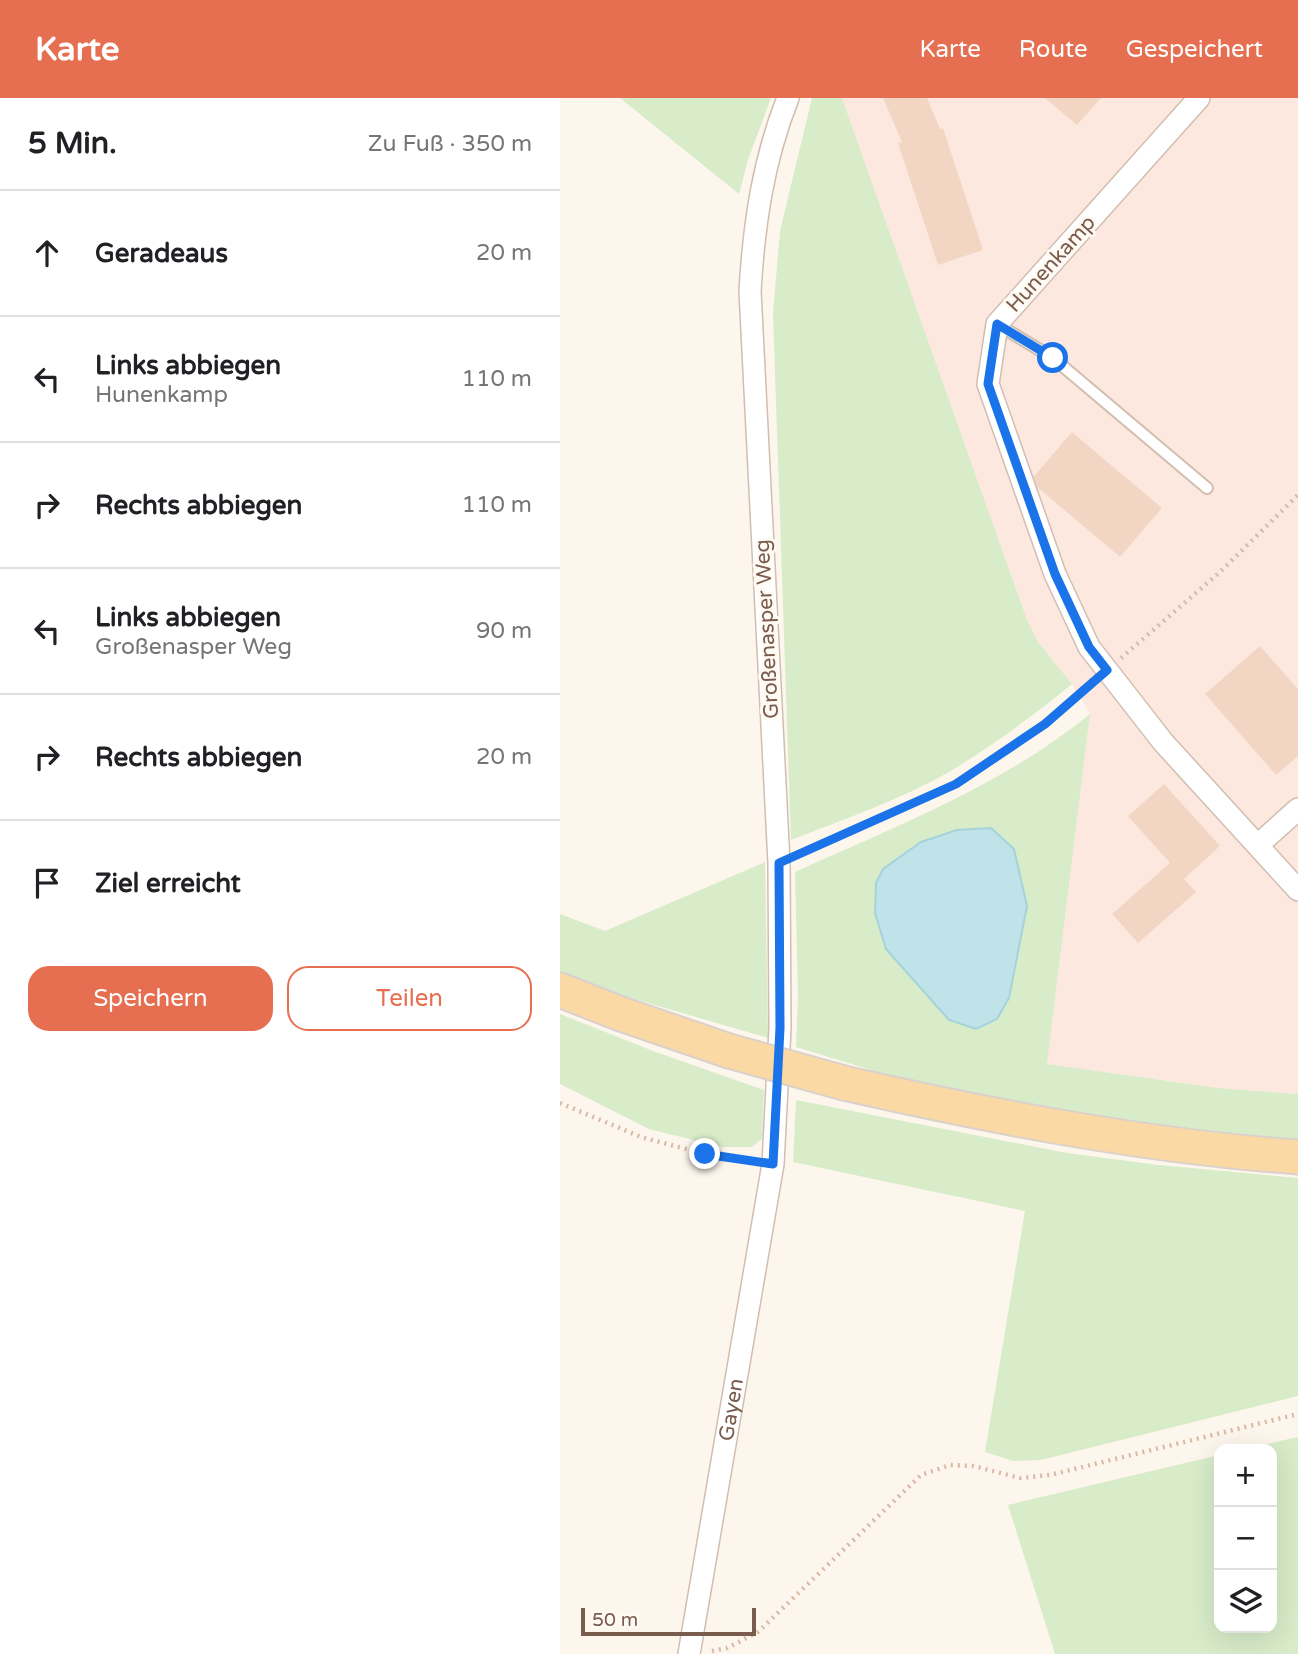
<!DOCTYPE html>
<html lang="de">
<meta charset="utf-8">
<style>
body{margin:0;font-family:"Varela Round",sans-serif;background:#f6f6f6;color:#202124}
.controls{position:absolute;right:21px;bottom:21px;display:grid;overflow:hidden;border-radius:14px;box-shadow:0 7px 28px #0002}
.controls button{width:63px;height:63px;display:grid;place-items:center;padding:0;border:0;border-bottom:2px solid #e0e0e0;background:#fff;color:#202124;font:35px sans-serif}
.scale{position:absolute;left:21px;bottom:18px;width:175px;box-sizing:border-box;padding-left:7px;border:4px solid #7a5c4d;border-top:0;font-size:19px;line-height:24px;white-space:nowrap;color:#7a5c4d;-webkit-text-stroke:5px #fffaf3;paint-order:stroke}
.stop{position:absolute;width:21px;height:21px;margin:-16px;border:5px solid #1a73e8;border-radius:50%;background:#fff}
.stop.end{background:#1a73e8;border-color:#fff;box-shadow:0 2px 7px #0008}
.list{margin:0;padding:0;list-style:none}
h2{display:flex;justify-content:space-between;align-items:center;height:91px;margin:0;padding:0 28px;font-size:30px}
h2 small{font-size:23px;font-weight:400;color:#757577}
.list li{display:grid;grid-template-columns:46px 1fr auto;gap:21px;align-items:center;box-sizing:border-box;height:126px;padding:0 28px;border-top:2px solid #e0e0e0}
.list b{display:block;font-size:26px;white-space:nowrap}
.list p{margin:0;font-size:23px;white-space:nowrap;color:#757577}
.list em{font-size:23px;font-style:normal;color:#757577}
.actions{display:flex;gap:14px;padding:21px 28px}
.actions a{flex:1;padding:16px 0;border:2px solid #e76f51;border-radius:21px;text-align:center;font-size:24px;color:#e76f51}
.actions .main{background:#e76f51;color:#fff}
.icon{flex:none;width:38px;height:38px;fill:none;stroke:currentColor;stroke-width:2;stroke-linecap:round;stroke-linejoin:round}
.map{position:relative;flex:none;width:738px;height:1556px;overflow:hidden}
header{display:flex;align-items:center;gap:42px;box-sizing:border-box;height:98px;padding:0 35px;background:#e76f51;color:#fff}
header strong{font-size:33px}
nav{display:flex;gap:38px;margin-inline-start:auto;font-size:24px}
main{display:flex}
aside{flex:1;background:#fff}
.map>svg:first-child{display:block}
</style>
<header>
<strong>Karte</strong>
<nav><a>Karte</a><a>Route</a><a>Gespeichert</a></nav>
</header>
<main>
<aside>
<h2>5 Min.<small>Zu Fuß · 350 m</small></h2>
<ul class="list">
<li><svg class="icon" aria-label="ahead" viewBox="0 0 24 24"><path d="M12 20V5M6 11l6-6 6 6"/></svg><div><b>Geradeaus</b></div><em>20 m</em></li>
<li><svg class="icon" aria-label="left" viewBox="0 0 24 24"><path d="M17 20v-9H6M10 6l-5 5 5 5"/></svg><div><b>Links abbiegen</b><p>Hunenkamp</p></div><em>110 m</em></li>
<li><svg class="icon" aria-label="right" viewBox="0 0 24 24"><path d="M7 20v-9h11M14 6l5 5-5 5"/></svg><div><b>Rechts abbiegen</b></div><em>110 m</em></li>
<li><svg class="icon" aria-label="left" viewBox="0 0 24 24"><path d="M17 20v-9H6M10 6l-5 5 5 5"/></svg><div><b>Links abbiegen</b><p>Großenasper Weg</p></div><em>90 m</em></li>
<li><svg class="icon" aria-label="right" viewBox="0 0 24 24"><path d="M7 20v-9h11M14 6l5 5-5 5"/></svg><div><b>Rechts abbiegen</b></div><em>20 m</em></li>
<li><svg class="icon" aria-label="arrive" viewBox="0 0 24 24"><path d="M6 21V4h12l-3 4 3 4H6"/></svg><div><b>Ziel erreicht</b></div></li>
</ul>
<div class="actions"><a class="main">Speichern</a><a>Teilen</a></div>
</aside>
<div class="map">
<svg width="738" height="1556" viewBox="0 0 738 1556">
<rect width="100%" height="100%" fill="#fdf6ec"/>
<!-- commercial -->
<path fill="#fde8e0" d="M282,0H738V996L658,990L487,966L530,616L512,586L478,544L467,522Z"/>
<!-- green -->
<path fill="#d8ecc9" d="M60,0H211L188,62L179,96Z
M252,0H282L467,522L478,544L512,586C473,618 432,648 389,674C340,702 284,721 231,742L213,216L220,133Z
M530,616L487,966L658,990L738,996V1043L658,1036L536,1019L414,997L324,976L236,949L238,898L235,774C337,728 443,687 530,616Z
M205,764L208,940L43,892L0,874V816L45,833Z
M0,916L93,953L204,992L202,1041L192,1049H162L89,1031L0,986Z
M236,1002L507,1055L599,1067L738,1080V1298L481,1362L453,1363L425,1354L465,1113L233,1064Z
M738,1339V1556H495L448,1407L659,1357V1530H712V1351H685Z"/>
<!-- water -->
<path fill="#bfe3e8" stroke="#a5d3da" stroke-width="2" d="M431,730L454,751L467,808L449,900L437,921L416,931L389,922L326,851L315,815L316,785L323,771L361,744L397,732Z"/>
<!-- building -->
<path fill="#f3d5c3" d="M323,0H367L380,31L383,30L423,152L378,167L338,45L342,44Z
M485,0H541L517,27Z
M512,334L602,410L560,459L470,383Z
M700,548L738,591V658L716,677L645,596Z
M604,686L660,748L624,781L636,794L578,845L552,816L610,765L568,718Z"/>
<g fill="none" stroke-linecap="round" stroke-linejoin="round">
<defs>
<path id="service" d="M437,226L493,260L647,390"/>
<g id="minor">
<path d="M639,0L437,226L428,286L495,476L529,549L603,644L738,792"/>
<path d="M698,747L738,711"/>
<path id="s1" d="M129,1556L213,1066L220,930L219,765L190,193C194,126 203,63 228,0"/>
</g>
<path id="primary" d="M0,892L61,916L169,953
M284,985C434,1019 584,1048 738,1059"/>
</defs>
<!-- service casing -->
<use href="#service" stroke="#d1beb0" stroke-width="14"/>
<!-- minor casing -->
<use href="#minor" stroke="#d1beb0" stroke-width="24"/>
<!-- primary casing -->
<use href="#primary" stroke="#dad1cd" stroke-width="37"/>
<!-- path -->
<path stroke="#d9b8a5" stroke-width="4.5" stroke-dasharray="2 5" stroke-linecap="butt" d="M561,560L659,475L738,397
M238,757L396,686L485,626L531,586
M0,1005L81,1039L145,1056L192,1063
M152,1553L167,1550L198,1534L361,1377L390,1367L413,1368L460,1380L490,1377L738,1316"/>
<!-- service -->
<use href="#service" stroke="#fff" stroke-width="10"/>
<!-- minor -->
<use href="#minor" stroke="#fff" stroke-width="21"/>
<!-- primary -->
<use href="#primary" stroke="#fbd9a5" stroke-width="33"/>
<defs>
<path id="primary-bridge" d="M169,953L284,985"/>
</defs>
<!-- primary-bridge casing -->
<use href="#primary-bridge" stroke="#dad1cd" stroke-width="37" stroke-linecap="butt"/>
<!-- primary-bridge -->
<use href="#primary-bridge" stroke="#fbd9a5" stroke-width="33"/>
</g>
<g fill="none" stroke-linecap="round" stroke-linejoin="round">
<!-- route -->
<path stroke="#1a73e8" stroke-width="9" d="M145,1056L213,1066L220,930L219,765L396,686L485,626L547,572L529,549L495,476L428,286L437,226L493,260"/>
</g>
<g text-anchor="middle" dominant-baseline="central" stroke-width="6" stroke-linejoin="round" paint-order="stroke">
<!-- street labels -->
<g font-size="21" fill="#7a5c4d" stroke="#fffaf3">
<text transform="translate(491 166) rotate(-48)">Hunenkamp</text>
<text transform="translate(207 531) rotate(-93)">Großenasper Weg</text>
<text stroke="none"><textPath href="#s1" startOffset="248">Gayen</textPath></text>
</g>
</g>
</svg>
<div class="controls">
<button>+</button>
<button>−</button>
<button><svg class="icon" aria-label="layers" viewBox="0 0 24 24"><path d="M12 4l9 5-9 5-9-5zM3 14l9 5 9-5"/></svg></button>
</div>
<div class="scale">50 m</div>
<div class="stop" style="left:493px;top:260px"></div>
<div class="stop end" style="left:145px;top:1056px"></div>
</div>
</main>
